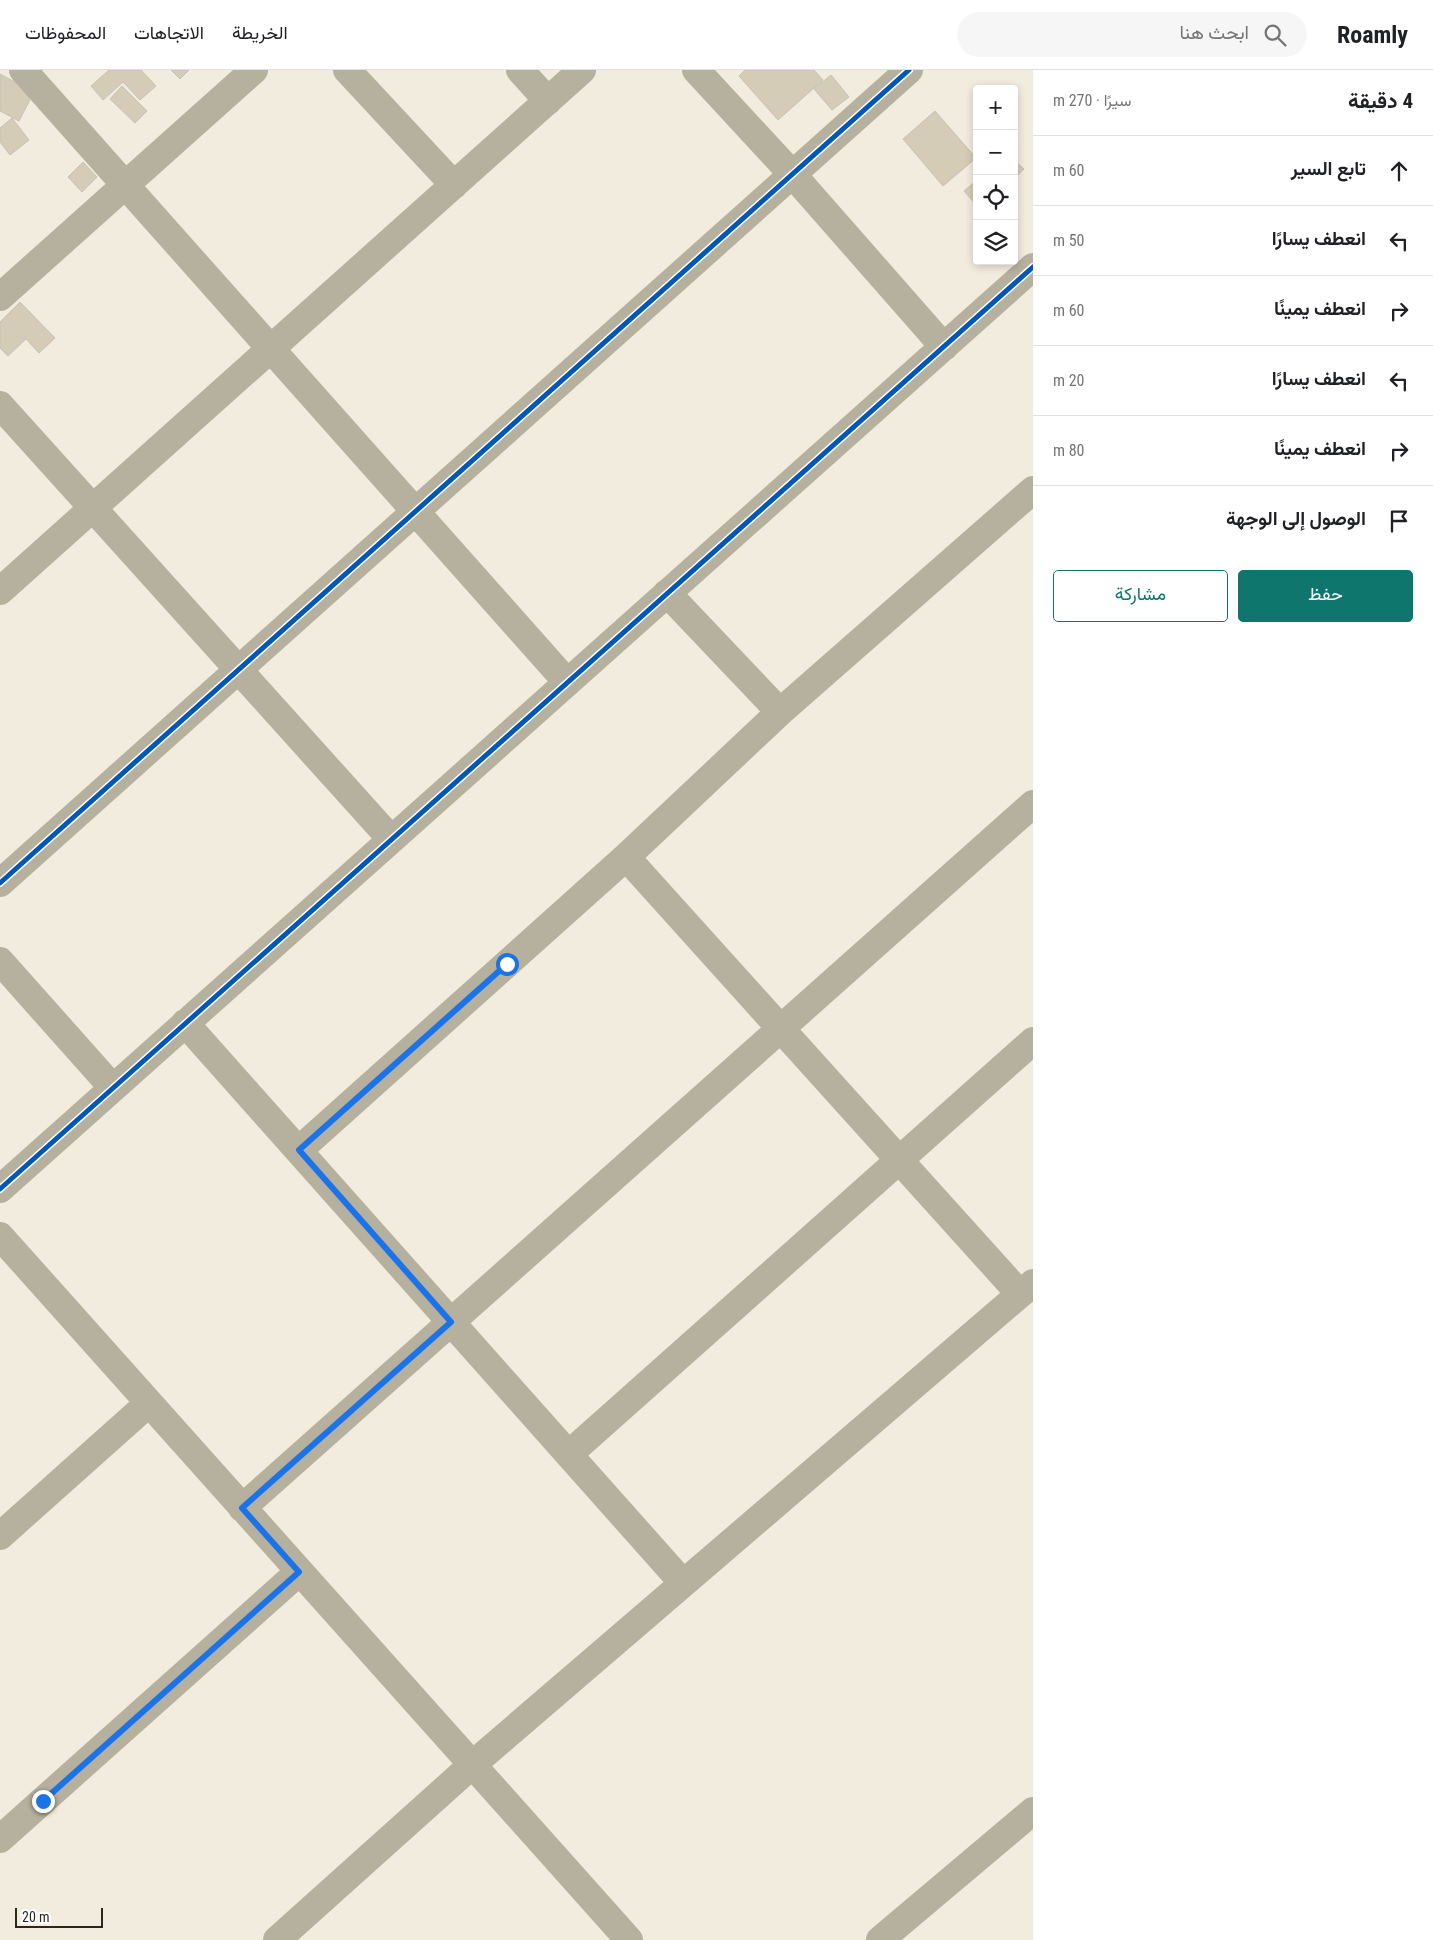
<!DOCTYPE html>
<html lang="ar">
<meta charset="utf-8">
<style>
body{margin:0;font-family:"Roboto Condensed",Vazirmatn,sans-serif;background:#f6f6f6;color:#202124;direction:rtl}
.controls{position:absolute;right:15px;top:15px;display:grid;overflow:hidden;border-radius:5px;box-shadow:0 2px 8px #0003}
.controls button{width:45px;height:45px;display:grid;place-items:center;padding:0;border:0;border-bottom:1px solid #e0e0e0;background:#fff;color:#202124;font:25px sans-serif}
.scale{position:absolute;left:15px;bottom:12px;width:88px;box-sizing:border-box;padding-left:5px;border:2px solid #2b271e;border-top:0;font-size:14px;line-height:18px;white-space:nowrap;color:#2b271e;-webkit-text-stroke:4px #fff;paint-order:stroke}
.stop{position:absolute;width:15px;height:15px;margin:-11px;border:4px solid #1a73e8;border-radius:50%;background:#fff}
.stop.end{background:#1a73e8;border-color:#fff;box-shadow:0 1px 5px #0008}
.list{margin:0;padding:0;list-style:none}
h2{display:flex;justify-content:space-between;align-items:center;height:65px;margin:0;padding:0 20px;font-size:21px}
h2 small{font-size:16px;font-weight:400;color:#757577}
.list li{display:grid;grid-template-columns:32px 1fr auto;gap:15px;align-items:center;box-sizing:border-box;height:70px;padding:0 20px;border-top:1px solid #e0e0e0}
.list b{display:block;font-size:19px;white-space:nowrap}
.list em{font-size:16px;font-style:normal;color:#757577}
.actions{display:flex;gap:10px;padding:15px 20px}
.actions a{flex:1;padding:11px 0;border:1px solid #0f766e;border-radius:5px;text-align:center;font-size:18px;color:#0f766e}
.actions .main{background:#0f766e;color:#fff}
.icon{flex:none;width:28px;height:28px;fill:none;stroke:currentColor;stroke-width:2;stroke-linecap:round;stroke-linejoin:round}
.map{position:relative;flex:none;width:1033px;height:1870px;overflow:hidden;direction:ltr}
header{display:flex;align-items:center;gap:30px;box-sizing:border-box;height:70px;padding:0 25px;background:#fff;border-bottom:1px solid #e0e0e0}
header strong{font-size:24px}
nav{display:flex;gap:28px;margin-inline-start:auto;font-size:18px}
.search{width:350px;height:45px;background:#f6f6f6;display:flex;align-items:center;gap:12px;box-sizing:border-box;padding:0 18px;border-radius:28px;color:#757577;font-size:19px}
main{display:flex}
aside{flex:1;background:#fff}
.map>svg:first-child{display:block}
</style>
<header>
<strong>Roamly</strong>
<div class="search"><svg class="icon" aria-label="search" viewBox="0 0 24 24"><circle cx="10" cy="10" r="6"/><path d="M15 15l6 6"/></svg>ابحث هنا</div>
<nav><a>الخريطة</a><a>الاتجاهات</a><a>المحفوظات</a></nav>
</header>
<main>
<aside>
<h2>4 دقيقة<small>سيرًا · 270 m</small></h2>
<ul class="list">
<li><svg class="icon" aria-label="ahead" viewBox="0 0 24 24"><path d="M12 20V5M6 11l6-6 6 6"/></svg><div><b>تابع السير</b></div><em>60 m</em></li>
<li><svg class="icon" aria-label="left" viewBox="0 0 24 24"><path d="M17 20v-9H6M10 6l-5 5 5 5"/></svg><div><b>انعطف يسارًا</b></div><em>50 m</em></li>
<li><svg class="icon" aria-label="right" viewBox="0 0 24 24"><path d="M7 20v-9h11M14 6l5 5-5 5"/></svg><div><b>انعطف يمينًا</b></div><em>60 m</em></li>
<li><svg class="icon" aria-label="left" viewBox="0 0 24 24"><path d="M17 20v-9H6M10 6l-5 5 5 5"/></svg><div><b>انعطف يسارًا</b></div><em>20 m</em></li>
<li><svg class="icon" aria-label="right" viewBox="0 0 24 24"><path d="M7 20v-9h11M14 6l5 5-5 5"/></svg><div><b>انعطف يمينًا</b></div><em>80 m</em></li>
<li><svg class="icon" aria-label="arrive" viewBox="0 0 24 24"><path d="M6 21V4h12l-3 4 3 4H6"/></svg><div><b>الوصول إلى الوجهة</b></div></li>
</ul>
<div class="actions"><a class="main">حفظ</a><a>مشاركة</a></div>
</aside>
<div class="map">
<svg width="1033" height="1870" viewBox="0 0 1033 1870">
<rect width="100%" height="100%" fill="#f2ecde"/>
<!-- building -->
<path fill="#d5ccb7" stroke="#c7c2b7" d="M109,0H141L156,16L140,30L123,12L103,30L91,16Z
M171,0H189L180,9Z
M745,0H814L823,10L778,50L739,6Z
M0,4L34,22L19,51L0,41Z
M831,5L849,27L832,40L814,19Z
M122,16L147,41L135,53L110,29Z
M935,41L976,88L943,116L903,69Z
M12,48L29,70L10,85L0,72V58Z
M1014,90L1024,99L1014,109Z
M83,92L97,107L82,122L68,107Z
M977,110V136L964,121Z
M20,232L55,268L39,283L26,269L8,286L0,278V252Z"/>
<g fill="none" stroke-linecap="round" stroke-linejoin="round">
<!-- minor -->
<path stroke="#b6b09e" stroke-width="28" d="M23,0L567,612
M347,0L454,115
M520,0L548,31
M696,0L793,105L944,277
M0,227L254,0
M0,335L391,769
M0,521L582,0
M667,523L780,642
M626,787L1020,1224
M0,813L909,0
M0,891L113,1018
M185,953L683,1513
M299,1080L626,787L780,642L1033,420
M0,1119L1033,197
M0,1166L629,1870
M569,1384L1033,971
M242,1438L1033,734
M0,1466L149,1333
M0,1769L299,1502
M277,1870L472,1695L1033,1213
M880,1870L1033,1741"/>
<defs>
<path id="cycleway" d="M0,813L909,0
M0,1119L1033,197"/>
</defs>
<!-- cycleway casing -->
<use href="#cycleway" stroke="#fff" stroke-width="8"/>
<!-- cycleway -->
<use href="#cycleway" stroke="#0057b8" stroke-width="5"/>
</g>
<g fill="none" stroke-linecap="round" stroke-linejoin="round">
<!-- route -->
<path stroke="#1a73e8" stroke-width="6" d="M43,1731L299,1502L242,1438L451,1252L299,1080L507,894"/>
</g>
</svg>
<div class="controls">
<button>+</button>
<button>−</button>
<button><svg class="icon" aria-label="locate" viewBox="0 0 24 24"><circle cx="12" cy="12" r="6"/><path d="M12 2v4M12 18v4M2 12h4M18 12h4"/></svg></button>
<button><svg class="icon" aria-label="layers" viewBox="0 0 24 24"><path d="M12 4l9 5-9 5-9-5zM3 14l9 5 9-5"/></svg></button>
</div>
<div class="scale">20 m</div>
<div class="stop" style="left:507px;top:894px"></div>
<div class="stop end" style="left:43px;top:1731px"></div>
</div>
</main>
